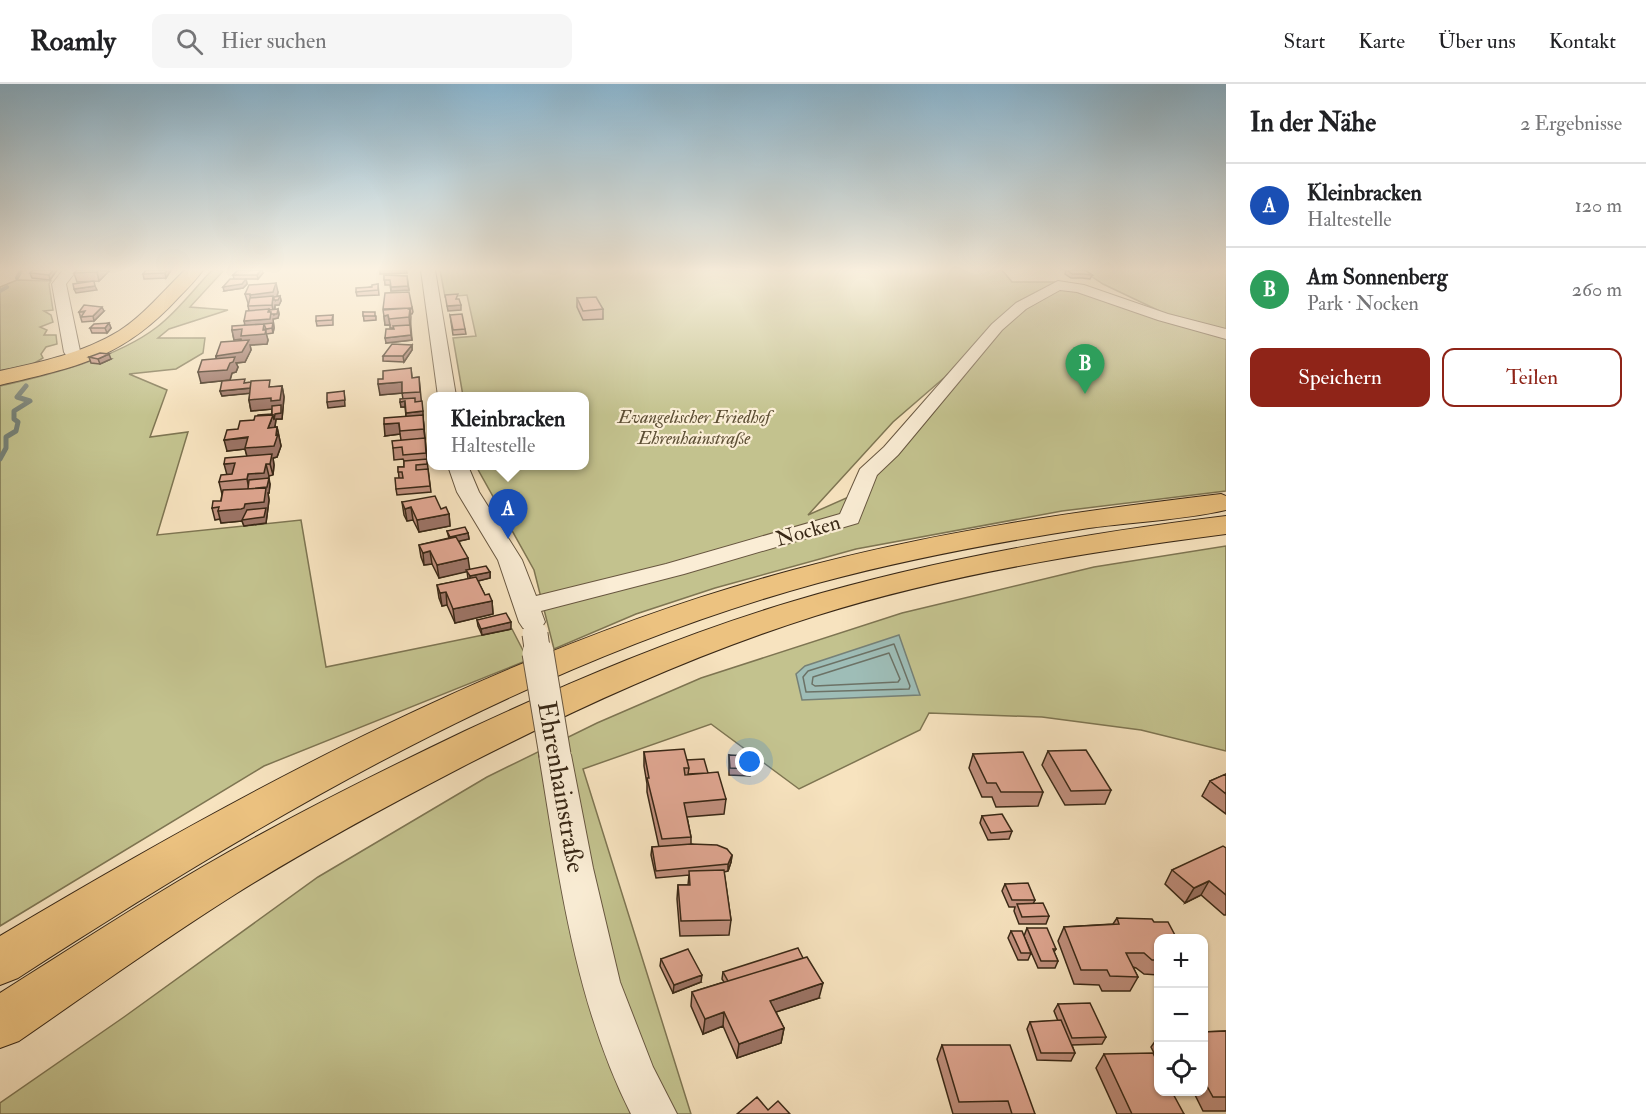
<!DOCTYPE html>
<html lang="de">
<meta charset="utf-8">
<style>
body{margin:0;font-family:"IM FELL Double Pica",serif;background:#f6f6f6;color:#202124}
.controls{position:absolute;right:18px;bottom:18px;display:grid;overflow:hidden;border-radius:12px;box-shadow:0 2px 4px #0004}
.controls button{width:54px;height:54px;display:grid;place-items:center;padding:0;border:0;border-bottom:2px solid #e0e0e0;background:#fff;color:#202124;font:30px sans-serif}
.you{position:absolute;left:750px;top:678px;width:21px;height:21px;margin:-15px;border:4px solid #fff;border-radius:50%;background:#1a73e8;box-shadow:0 0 0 9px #1a73e833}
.badge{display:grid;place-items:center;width:39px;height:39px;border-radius:50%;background:#8f2418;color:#fff;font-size:20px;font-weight:700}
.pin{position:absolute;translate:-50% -50px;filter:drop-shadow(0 2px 3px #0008)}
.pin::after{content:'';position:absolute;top:32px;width:21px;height:18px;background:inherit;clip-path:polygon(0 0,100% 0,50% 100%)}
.popup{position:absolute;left:427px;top:308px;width:162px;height:78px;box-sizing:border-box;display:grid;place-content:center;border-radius:12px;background:#fff;filter:drop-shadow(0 2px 4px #0005);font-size:20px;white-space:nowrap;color:#757577}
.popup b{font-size:22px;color:#202124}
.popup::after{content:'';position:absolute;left:50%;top:100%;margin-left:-12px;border:12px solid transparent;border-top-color:#fff}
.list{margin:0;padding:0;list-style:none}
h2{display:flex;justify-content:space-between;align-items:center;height:78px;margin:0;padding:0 24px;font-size:26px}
h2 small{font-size:20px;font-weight:400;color:#757577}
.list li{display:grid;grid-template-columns:39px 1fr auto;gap:18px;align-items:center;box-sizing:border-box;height:84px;padding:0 24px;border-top:2px solid #e0e0e0}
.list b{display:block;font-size:22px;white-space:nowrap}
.list p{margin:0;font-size:20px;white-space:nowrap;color:#757577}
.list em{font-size:20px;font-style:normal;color:#757577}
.actions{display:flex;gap:12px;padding:18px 24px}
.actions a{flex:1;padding:14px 0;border:2px solid #8f2418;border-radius:12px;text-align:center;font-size:21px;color:#8f2418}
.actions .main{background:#8f2418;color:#fff}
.icon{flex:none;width:33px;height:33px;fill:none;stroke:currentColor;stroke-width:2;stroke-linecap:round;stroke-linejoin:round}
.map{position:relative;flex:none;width:1226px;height:1030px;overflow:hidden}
header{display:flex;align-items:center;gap:36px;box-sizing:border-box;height:84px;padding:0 30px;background:#fff;border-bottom:2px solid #e0e0e0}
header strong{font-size:28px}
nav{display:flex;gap:33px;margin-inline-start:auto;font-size:21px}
.search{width:420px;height:54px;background:#f6f6f6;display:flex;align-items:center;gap:15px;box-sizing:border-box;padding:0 21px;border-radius:12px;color:#757577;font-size:22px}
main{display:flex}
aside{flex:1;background:#fff}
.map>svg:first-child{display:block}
</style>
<header>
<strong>Roamly</strong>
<div class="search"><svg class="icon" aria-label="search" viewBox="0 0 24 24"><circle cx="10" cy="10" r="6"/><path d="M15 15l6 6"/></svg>Hier suchen</div>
<nav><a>Start</a><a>Karte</a><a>Über uns</a><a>Kontakt</a></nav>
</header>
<main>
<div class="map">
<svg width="1226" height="1030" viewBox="0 0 1226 1030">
<rect width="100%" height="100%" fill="#f7e3bf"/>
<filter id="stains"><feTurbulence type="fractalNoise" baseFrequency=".00333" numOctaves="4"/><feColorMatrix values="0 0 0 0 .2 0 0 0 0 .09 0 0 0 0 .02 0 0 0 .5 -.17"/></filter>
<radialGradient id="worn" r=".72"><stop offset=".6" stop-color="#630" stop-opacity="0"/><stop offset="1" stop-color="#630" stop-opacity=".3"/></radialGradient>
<!-- green -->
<path fill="#c3c28e" stroke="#7e7552" stroke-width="1.5" d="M212,186H224L190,223L228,226L169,245L158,254H205L203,269L176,285L129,290L167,306L150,353L188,348L157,451L301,436L326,583L512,545L528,576L264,682L0,842V302C49,291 117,274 157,243C177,228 194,205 212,186Z
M440,186H1002L1012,198H1055L996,239L945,293L893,338L808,431L869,404L867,403L1001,243L1024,222L1061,203L1226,254V407L1062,427L856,465L715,504L636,530L554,565L534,486L476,382H584V312H463L453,254L476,252L467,211L445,213Z
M1082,186H1226V248L1168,231L1103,200Z
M17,196L51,197L49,200L53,226L44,227L51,231L53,238L40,243L47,246L44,251H56L57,260L46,263L41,270L43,274L33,280L0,287V203Z
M1226,462V667L1141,646L1042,633L929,629L920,646L799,705L711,640L583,685L691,1030H0V1019L124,933L318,793L487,693L597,639L701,594L902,529L1094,483Z"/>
<!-- water -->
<path fill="#9ebdb7" stroke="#768177" stroke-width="1.5" d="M899,551L920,611L802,616L796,590L805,582Z"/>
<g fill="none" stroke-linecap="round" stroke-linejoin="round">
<!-- shore -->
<path stroke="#6c7266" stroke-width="1.5" d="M894,560L910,602L909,605L806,608L803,593L808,587Z
M889,569L900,595L898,598L815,602L812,600L813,593Z"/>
<!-- stream-far1 -->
<path stroke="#768177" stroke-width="4" d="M17,194L21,186
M0,207L7,203"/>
<!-- stream -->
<path stroke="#768177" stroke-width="5" d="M0,375L6,364V353L16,347L18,338L14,335V327L30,317L17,313L26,302"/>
<defs>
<path id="street" d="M63,186H77L66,200L80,267L84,273L76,278L70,277L64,268L52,200Z
M421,186H435L456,312H438Z
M1058,197L1084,201L1168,230L1226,245V255L1158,236L1077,208L1060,206L1026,225L1002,246L898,371L877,391L858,439L684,490L541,527L545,538L541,544L532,546L523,544L519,538L498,476L457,408L448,382H468L479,408L522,476L536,512L666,480L840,430L860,385L884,363L992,240L1016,219Z
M555,660L566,663L571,671L593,784L620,898L653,983L677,1030H631C575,919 559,793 539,671L544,663Z"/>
<path id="primary" d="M185,186H203C196,196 187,205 178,214C123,274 77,283 0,301V287C41,278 83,269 119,247C144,231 163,207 185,186Z"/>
<path id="highway" d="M1221,410L1226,412V426C1182,436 1134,438 1089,444C998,458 907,475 818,499C529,578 267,733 18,894L0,901V852C250,703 511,562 793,486C933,448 1077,427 1221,410Z
M1226,432V450C1087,468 949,490 815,532C692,571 575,625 460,684C383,724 307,765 234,811C161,857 90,908 19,957L0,964V909C68,866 135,822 204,782C289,733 377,689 465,647C572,597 680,551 794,517C935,475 1080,450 1226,432Z"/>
</defs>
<!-- street casing -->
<use href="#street" stroke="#685740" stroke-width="2"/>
<!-- primary casing -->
<use href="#primary" stroke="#392816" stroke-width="2"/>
<!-- highway casing -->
<use href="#highway" stroke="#392816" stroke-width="2"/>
<!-- street -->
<use href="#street" fill="#faedd5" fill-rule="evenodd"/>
<!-- primary -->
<use href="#primary" fill="#ecc280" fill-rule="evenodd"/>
<!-- highway -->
<use href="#highway" fill="#ecc280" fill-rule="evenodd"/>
<defs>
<path id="street-bridge-far1" d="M535,550L538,571"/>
<path id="street-bridge" d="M538,569L555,671"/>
</defs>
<!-- street-bridge-far1 casing -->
<use href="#street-bridge-far1" stroke="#685740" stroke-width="27" stroke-linecap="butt"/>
<!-- street-bridge casing -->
<use href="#street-bridge" stroke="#685740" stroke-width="33" stroke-linecap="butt"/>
<!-- street-bridge-far1 -->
<use href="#street-bridge-far1" stroke="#faedd5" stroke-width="25"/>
<!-- street-bridge -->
<use href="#street-bridge" stroke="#faedd5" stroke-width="31"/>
</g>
<!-- wall -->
<path fill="#c08f7d" stroke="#392816" stroke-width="1.5" d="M33,186H57L50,196L32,194L30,189Z
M77,186H110L99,197L77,198L74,189Z
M171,186L166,194L144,195L143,190Z
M1066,186H1085L1092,191L1090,195L1082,194H1071L1065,190Z
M263,189L258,195H246L247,200L243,204L224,207L234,195L233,191Z
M384,191L407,192L409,206L391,207L390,201H385Z
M378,200L379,211L357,212L356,208Z
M278,208L277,212H280L281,217L279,221H275V226L278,225L279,230L278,234L273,235L274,244L273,249L266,250L268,256L267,260L250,261L251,266L245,278L236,279L238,283L236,288L232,289L230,296L201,299L216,275V272L242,256L241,255L234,256L232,246L245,241L249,227L248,222V219L245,210Z
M577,214L603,225V235L583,236L577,223Z
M412,223L413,228L412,230H410L412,256L386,259L393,244H390V241H385L384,232Z
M104,227L94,237L82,238L79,228Z
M363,228L376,232V236L364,237Z
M333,231V241L317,242L316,237Z
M450,231L465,245L466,250L453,251Z
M109,239L111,244L107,249H92L90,244Z
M412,261V266L404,278L383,277V272Z
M89,273L111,275L100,280L91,279Z
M411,284L412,294L419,293L428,385L431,408L397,411L396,405L399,394L398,383H404V377L403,375L394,376L393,364L401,356L400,350L385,352L406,332L405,323H401L403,315L402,309L380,311L383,295Z
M245,299L271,303L282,302L284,313L282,335H276L275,343H277L281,362L277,373L273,374L274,381L273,391L269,392L268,395L270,400L269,409H268L269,416L266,439L244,442L242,437L221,439L220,435L215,436L212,424L221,417L222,410L219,398L247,372L245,365L227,367L238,345L254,336L272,330V325L251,327L249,316L250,309L222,312L220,307Z
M402,418L441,425L449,430L450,442L419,448L413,436L407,437L404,431Z
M447,447L468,449L469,455L459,457L469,486L490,488V494L478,497L485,511L492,517L493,530L455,539L447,521L442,522L439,514L437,501L468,495L467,487L439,494L432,480L424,481L421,473L419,461L449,454Z
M477,536L511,545L482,551L478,542Z
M1048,667L1111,706L1105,720L1065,721L1042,681Z
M644,668L687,676L708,689L726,715L724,730L687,733L691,753V760L732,771L731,778L728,787L724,788L731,836L729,851L680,852L677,815L678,801H688L689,791L656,794L651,771L652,763H659L647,708V700L644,682Z
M973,670L1043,708L1038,722L996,723L992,713H982L969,684Z
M729,671L751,685L750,692L729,691Z
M1226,690V730L1202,712L1210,697Z
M982,732L1012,747L1009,755L988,756L980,739Z
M1226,764V831H1224L1201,811L1185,819L1165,800L1172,786Z
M1005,800L1035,816L1033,820L1049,832L1046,840H1019L1014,827L1015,823H1009L1002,807Z
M1117,834L1158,855V891L1144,890L1136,884L1133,883L1138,893L1130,907H1102L1099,901L1074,900L1058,857L1064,843L1113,840Z
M1027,844L1056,865L1054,868L1058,877L1055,884H1038L1024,852Z
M1011,847L1031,869L1028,876H1018L1008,854Z
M661,875L701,898L673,909L660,882Z
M723,888L819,914L776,928L784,944L781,959L737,974L723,942L703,950L691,922L692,908L724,898L722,895Z
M1058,920L1106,953L1102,960L1072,961L1075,969L1071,977L1037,976L1027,945L1030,938L1058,937L1054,927Z
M1226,947V1027H1203L1195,1011H1175L1173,1008H1203V948Z
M1156,956H1158V977L1151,963Z
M942,961L1035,1030H953L937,975Z
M1104,970L1184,1030H1117L1096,984Z"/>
<!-- shaded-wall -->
<path fill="#9c7466" stroke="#392816" stroke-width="1.5" d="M53,186H57L50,196L49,191Z
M98,186H110L99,197L97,188Z
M167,186H171L166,194L165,189Z
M261,186H262L263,189L258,195L257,191Z
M380,186H406L407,189L380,190Z
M246,195L247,200L243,204L224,207L223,203Z
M276,199L278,208L276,216L280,212L281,217L279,221H275L274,230L278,225L279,230L278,234L273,235L274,244L273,249L272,244L265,245L268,256L267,260L250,261L251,266L245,278L236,279L238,283L236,288L232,289L230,296L201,299L198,288L218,282L216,272L243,262L241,255L234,256L232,246L242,245L246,246L244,237L265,235L269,225L274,230L272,221H252L250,211Z
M95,202L97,206L76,209L74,205Z
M408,202L409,206L391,207V203Z
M461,221V226L448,227L447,222Z
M102,223L104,227L94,237L93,232Z
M410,224L411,233L410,243L409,233Z
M388,231L390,241H385L384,232Z
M109,239L111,244L107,249L105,244Z
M411,251L412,256L386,259L385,254Z
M412,261V266L404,278L403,272Z
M109,270L111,275L100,280L98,275Z
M402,298L403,309L380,311L378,300Z
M282,302L284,313L282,335H276L275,342L271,355L268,344L271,337L273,325L251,327L249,316Z
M252,304L253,309L222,312L220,307Z
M344,307L345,322L328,324L327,318Z
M405,317V323H401L400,318Z
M423,327V333L425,356L423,333L406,335V329Z
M399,339L400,350L385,352L384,340Z
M277,343L281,362L277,373L273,374L274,381L273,391L270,380L248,376L245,365L227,367L224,356L276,351Z
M235,379L238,390L227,391L224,380Z
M266,380L269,392L267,401L269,394L270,400L269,409H268L269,416L266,439L244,442L242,437L221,439L218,427L245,420L249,405L247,395L248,390Z
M411,423L413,436L407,437L405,425Z
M449,430L450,442L419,448L417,436Z
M468,449L469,455L451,459L450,453Z
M430,467L432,480L424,481L423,469Z
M468,474L470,487L439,494L437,481Z
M490,488V494L470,499V492Z
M446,508L447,521L442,522L440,509Z
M492,517L493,530L455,539L453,525Z
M511,538V545L482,551L481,545Z
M732,771L731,778L728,787V780Z
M1209,797L1201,811L1185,819L1194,804Z
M702,891L701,898L673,909L674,901Z
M823,899L819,914L767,931L770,917Z
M724,928L723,942L703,950L705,935Z
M784,944L781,959L737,974L739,960Z"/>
<!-- building -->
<path fill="#dfa691" stroke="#392816" stroke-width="1.5" d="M33,186H53L49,191L30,189Z
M77,186H98L97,188L74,189Z
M146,186H167L165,189L143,190Z
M238,186H261L257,191H233Z
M1067,186H1085L1092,191L1083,190H1072Z
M384,191L407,192L408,202L391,203L390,196H384Z
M230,195H246L242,200L223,203Z
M94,197L95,202L74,205L73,200Z
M276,199L273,208L250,211V210H245L249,201Z
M378,200V206L356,208V204L372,203V201Z
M409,208L412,223L411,225H409L410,224L383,225L385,209Z
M458,210L456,215H459L461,221L447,222L445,211Z
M273,212L272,221L248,222L250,214Z
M280,212L278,216H274V213Z
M596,213L603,225L583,227L577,214Z
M84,221L102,223L93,232L81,233L85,227L79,228Z
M410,224L409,233L389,235L388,231L384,232L383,226Z
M269,225L268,228H271L270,235L244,237L246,227Z
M278,225L277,230H271V228H270L269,226Z
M363,228H375V232H363Z
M462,230L465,245L453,246L450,231Z
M333,231L332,236L316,237V232Z
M109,239L105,244H90L94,240Z
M273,239L272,244L266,245L264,240Z
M264,240L263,246H266L265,250L241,252L242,245L232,246V242Z
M410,241L411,251L385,254L386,245H394L393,242Z
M249,256L242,268L216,272L221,258Z
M392,260L412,261L403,272H383Z
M100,269L109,270L98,275L89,273Z
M235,273L233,278L230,279L227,286L198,288L202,276Z
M411,284L412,294L419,293L420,308L402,309V298L378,300V295H383V287Z
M245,295L244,299L251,298L250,304L220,307L222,297Z
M270,296L269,303L282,302L280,316L271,317V314L249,316L251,297Z
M344,307L345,316L327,318V309Z
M415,314V318L422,317L423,327L406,329L405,317L400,318V315Z
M281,321V329L275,330L274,336L273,331L257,332L258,331L272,330V322Z
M273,331L268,344L277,343L276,351L278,350L274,362L245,364L248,353L224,356L227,346L238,345L240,337L254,336L255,332Z
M423,331L424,345L400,347L399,339L384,340V334Z
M425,354L426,369L403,371L402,363L393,364L392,357Z
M272,370L270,380H266L264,389L248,390L247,395L219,398L221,391L232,390L235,379L224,380L225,374Z
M427,375V380L416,381V386L428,385L430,402L396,405L395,394H403L402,388H398V383H404V377Z
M269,394L267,403L248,405L249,396Z
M266,404L264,418L245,420L244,424L241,425L218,427L219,423L212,424L213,417H221L223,406Z
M435,412L441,425L446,423L449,430L417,436L411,423L405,425L402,418Z
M266,424L264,433L242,436L247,426Z
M465,443L468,449L450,453L447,447Z
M456,453L468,474L437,481L430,467L423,469L419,461Z
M486,482L490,488L470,492L466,486Z
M476,493L485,511L489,510L492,517L453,525L446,508L440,509L437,501Z
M506,529L511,538L481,545L477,536Z
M684,665L689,684H684L685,691L718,688L726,715L684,719L691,753L662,755L647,694H649L644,668Z
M1086,666L1111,706L1071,707L1048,667Z
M1023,668L1043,708H1001L996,699H987L973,670Z
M729,671L750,672L751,685L730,684Z
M704,675L708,689L688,690L689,684L687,676Z
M1226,690V710L1210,697Z
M1002,730L1012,747L991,749L982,732Z
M691,760L717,761L727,765L732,771L728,780L656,787L652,763Z
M1223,762L1226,764V811L1209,797L1194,804L1172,786Z
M724,786L731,836L681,837L678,801H690L689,787Z
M1028,799L1035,816H1012L1005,800Z
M1043,819L1049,832L1022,833L1017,820Z
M1117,834L1152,835L1154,838H1168L1177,855H1158V876H1152L1144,869H1126L1138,893L1110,892L1107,886H1081L1064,843L1119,840Z
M1027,844H1047L1056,865H1053L1058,877H1041Z
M1011,847H1022L1031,869H1021Z
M798,864L803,874L728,897L723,888Z
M688,865L702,891L674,901L661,875Z
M807,873L823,899L770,917L784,944L739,960L724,928L705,935L692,908Z
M1090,919L1106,953L1072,954L1058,920Z
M1061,936L1075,969H1041L1030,938Z
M1226,947V1013H1213L1203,995V948Z
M942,961H1010L1035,1030H1012L1008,1017L959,1018Z
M1153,969L1158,980V1008H1172L1184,1030H1132L1104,970Z
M757,1013L768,1026L778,1017L790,1030H737Z"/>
<!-- sky -->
<linearGradient id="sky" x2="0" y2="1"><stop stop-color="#8ab8d4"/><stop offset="0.56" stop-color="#fbf2e2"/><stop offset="1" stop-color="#fbf2e2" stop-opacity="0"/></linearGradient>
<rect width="1226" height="331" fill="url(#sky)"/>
<g text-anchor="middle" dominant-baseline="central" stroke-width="4.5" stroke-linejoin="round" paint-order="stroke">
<!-- far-park labels -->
<g font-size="18" font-style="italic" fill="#5c4e34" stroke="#faedd5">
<text x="694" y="333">Evangelischer Friedhof<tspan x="694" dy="21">Ehrenhainstraße</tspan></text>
</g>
<!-- street labels -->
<g font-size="21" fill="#392816" stroke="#faedd5">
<text transform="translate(808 447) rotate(-16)">Nocken</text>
</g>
<!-- near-street labels -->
<g font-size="26" fill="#392816" stroke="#faedd5">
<text transform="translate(561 703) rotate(80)">Ehrenhainstraße</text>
</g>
</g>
<rect width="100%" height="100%" filter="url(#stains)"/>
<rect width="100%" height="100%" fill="url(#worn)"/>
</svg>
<div class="controls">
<button>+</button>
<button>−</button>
<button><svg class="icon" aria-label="locate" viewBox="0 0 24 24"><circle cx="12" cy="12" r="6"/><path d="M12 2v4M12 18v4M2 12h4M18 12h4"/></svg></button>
</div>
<div class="you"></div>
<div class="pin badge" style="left:508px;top:455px;background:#1a4fb4">A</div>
<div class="popup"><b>Kleinbracken</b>Haltestelle</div>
<div class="pin badge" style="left:1085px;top:310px;background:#2e9e5b">B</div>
</div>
<aside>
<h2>In der Nähe<small>2 Ergebnisse</small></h2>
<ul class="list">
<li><span class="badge" style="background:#1a4fb4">A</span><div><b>Kleinbracken</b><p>Haltestelle</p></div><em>120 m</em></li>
<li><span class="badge" style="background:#2e9e5b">B</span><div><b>Am Sonnenberg</b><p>Park · Nocken</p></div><em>260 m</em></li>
</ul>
<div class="actions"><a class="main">Speichern</a><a>Teilen</a></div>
</aside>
</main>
